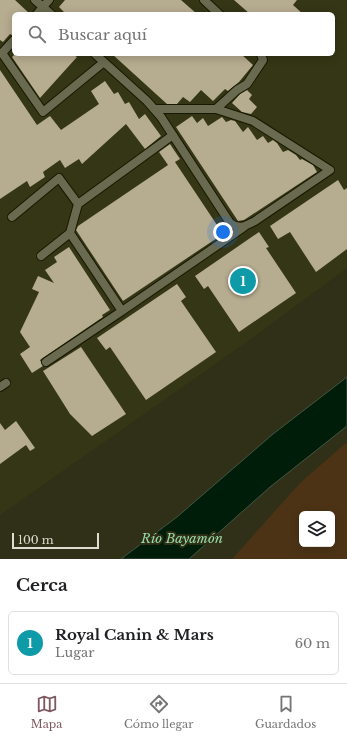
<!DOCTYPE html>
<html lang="es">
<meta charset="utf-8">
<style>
body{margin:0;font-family:"Libre Baskerville",serif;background:#f6f6f6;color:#202124}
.controls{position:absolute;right:12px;bottom:12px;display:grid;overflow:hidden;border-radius:6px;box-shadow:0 2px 10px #0003}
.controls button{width:36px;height:36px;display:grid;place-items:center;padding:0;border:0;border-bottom:1px solid #e0e0e0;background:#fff;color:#202124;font:20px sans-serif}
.scale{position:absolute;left:12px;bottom:10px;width:87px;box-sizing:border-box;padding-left:4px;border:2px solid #dddecf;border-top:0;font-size:11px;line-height:14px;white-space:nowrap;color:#dddecf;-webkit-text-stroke:3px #2f3017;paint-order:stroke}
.you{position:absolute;left:223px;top:232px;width:14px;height:14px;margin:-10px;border:3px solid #fff;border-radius:50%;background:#1a73e8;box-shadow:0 0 0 6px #1a73e833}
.badge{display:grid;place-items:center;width:26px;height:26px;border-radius:50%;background:#7f575f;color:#fff;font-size:13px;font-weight:700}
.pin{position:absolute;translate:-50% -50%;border:2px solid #fff;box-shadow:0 1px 4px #0006}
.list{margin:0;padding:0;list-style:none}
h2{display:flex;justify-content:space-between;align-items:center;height:52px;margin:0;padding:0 16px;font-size:17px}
h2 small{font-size:13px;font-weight:400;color:#757577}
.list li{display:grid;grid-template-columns:26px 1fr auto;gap:12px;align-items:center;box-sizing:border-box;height:64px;margin:0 8px 8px;padding:0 8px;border:1px solid #e0e0e0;border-radius:6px}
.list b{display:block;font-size:15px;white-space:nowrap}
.list p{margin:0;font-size:13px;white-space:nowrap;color:#757577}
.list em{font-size:13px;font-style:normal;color:#757577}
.icon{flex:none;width:22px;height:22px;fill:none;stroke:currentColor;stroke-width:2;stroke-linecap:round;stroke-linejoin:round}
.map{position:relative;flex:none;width:347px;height:559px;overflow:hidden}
.search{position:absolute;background:#fff;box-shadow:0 2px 10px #0003;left:12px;right:12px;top:12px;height:44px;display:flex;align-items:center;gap:10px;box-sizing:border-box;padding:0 14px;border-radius:6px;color:#757577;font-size:15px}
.sheet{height:124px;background:#fff}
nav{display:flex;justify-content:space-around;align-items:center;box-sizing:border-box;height:56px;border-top:1px solid #e0e0e0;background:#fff;font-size:11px;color:#757577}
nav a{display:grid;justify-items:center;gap:2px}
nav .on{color:#7f575f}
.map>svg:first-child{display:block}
</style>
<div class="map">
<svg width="347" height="559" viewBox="0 0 347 559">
<rect width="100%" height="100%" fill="#2f3017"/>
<!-- built -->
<path fill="#353615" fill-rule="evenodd" d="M0,0H347V268L251,339L0,515ZM14,14H333V54H14Z"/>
<!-- green -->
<path fill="#4c3315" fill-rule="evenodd" d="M347,442V559H232L300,483ZM302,514H332V544H302Z"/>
<!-- water -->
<path fill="#001d09" stroke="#425744" d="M347,377V426L270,487L189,559H121L177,517L273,434Z"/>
<!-- building -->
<path fill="#b6ac90" d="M0,0H15L30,14H14V35H12L10,34L3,42L0,40Z
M65,0H181L197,14H66L59,7Z
M234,0H297L293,5L303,14H250Z
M15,54H72L77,57L40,98L12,57Z
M112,54H241L253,65L239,82L228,91L225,89L213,101L201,90L190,102L183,97L177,104H167Z
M0,70L37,125L50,116L61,130L99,104L91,91L105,81L114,94L118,92L125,104L129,102L139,119L145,114L161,136L145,149L126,124L82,164L79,159L65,168L60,160L43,172L45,177L30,187L27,181L0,199Z
M247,90L252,95L249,99L257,107L251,114L242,112L232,103L240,94Z
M192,116L197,123L203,118L208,126L222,117L226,122L231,120L235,121L243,132L248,127L257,140L263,136L268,143L273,140L277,143L283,152L288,150L296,155L300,160L302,159L313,165L317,172L244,220L238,221L176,127Z
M170,144L180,159L175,162L223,234L123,301L76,230L78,226L168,165L159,152Z
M338,180L344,190L347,188V249L316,272L290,232L278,239L270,226Z
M259,232L269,247L266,248L296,293L239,332L208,286L204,289L195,276Z
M69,247L110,310L102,315L103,317L40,360L43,366L32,373L20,354L30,347L20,332L39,292L32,289L38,276L54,283L45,270L57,262L54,257Z
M177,284L186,297L181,301L216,352L146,400L110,347L106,350L97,338Z
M81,347L126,414L92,436L70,414L43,371Z
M16,421L35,448L30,451L26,445L0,464V423L5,430Z"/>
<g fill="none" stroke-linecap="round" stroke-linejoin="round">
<defs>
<path id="minor" d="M35,0L51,14
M204,0L219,14
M37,14L49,0
M14,40L2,53L43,112L104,62
M95,54L147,101L161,117L230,223C240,230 245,226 255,221L330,170L253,121L216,109
M154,109H216L237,90L247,84L263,60L261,54
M173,135L78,204L70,233L122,311L244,227
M12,217L59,178L78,204
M41,256L70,233
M46,362L122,311
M0,387L6,383"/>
</defs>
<!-- minor casing -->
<use href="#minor" stroke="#181802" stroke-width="10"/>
<!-- minor -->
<use href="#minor" stroke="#696a4f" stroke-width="8"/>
</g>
<g text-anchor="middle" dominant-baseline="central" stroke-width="4" stroke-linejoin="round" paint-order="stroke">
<!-- water labels -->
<g font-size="13" font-style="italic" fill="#9addaa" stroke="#2f3017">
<text x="182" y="538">Río Bayamón</text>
</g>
</g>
</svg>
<div class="controls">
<button><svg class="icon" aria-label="layers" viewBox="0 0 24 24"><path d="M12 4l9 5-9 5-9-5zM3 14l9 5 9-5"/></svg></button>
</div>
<div class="scale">100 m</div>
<div class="you"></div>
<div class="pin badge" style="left:243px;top:281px;background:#0f9aa8">1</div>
<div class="search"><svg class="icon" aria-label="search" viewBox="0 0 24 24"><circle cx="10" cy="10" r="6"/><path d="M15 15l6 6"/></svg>Buscar aquí</div>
</div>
<section class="sheet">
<h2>Cerca<small></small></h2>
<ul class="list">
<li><span class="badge" style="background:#0f9aa8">1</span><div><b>Royal Canin &amp; Mars</b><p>Lugar</p></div><em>60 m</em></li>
</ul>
</section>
<nav>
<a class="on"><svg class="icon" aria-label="map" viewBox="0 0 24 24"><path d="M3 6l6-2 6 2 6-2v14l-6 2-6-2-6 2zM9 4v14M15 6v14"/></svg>Mapa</a>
<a><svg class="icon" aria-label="directions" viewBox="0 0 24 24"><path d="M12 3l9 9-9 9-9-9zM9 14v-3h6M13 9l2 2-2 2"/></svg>Cómo llegar</a>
<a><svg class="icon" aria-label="saved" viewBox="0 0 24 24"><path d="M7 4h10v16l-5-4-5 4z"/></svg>Guardados</a>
</nav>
